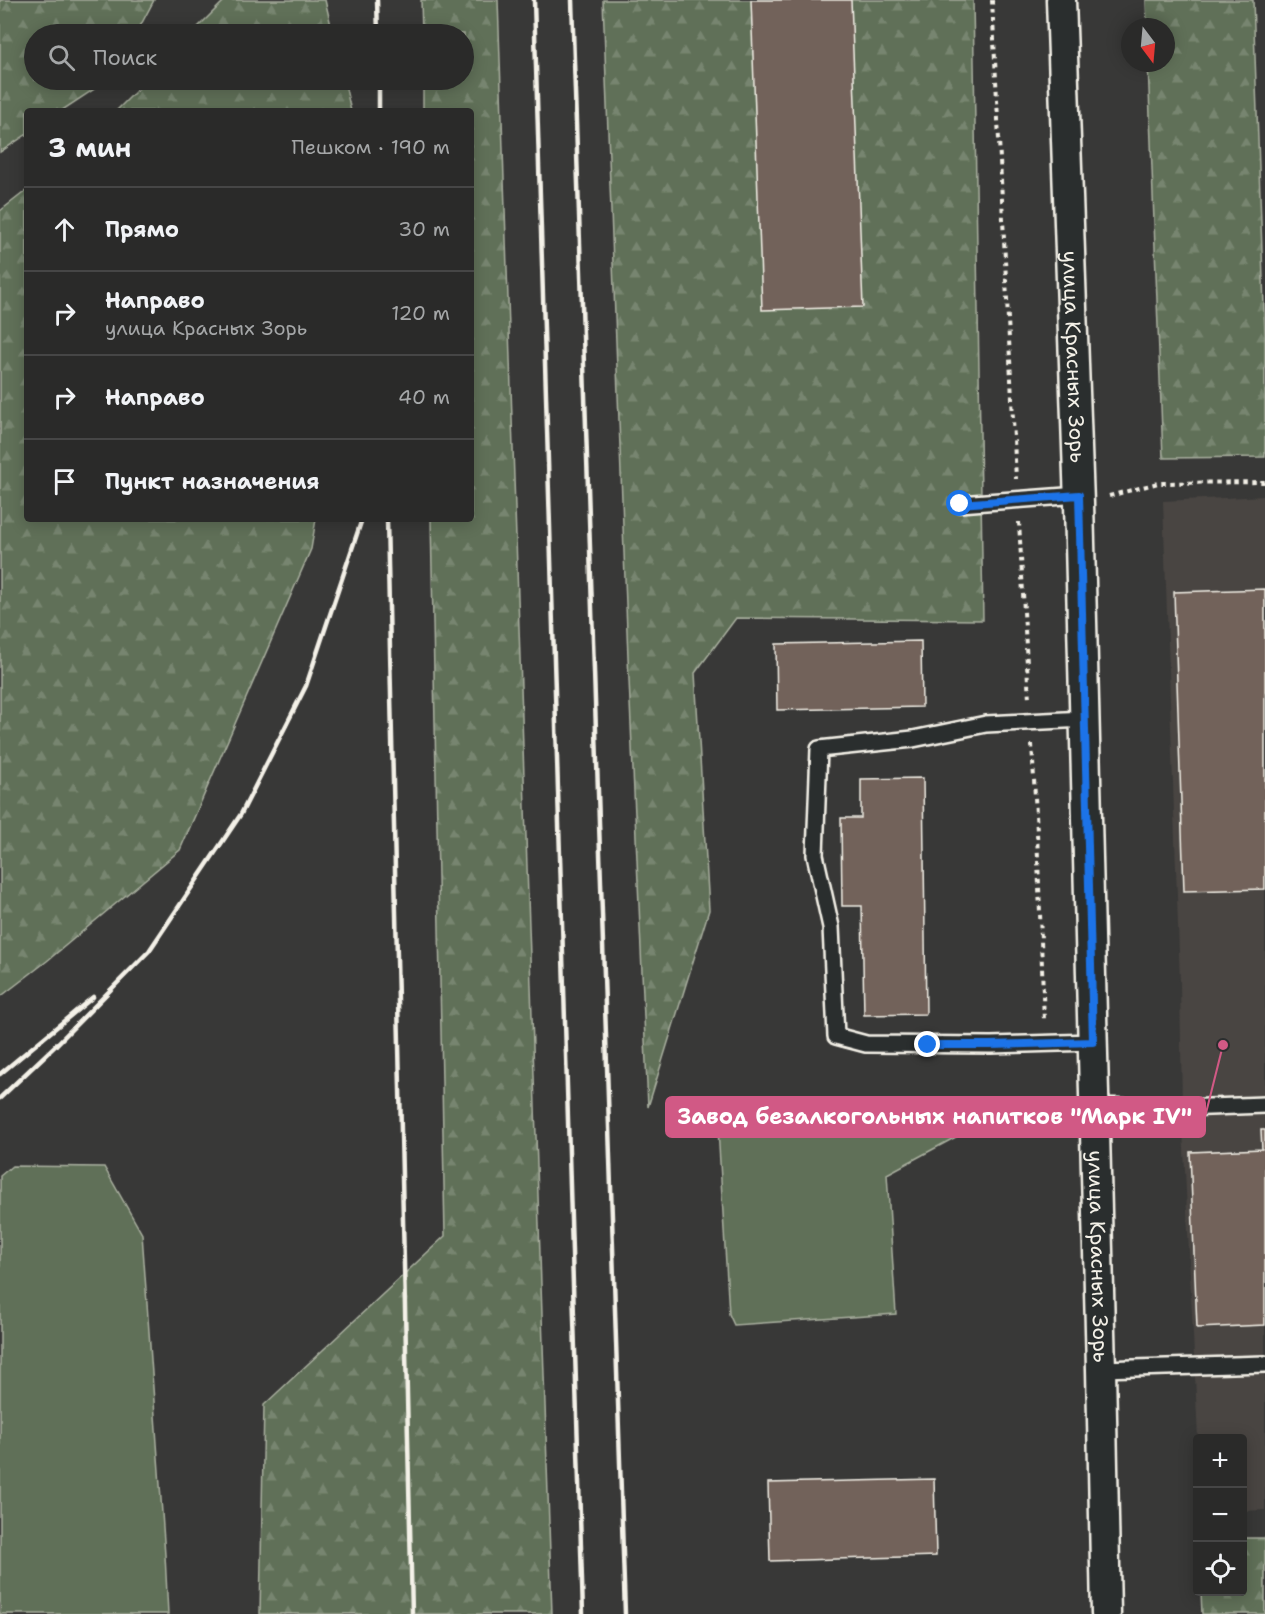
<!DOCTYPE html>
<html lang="ru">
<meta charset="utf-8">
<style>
body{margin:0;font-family:"Shantell Sans",sans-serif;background:#363635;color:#f1f3f6}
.controls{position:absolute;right:18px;bottom:18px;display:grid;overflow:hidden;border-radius:6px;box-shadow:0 3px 15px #0003}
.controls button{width:54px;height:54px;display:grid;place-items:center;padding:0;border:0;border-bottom:2px solid #464646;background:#2a2a29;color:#f1f3f6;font:30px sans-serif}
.compass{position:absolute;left:1121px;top:18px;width:54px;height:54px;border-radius:50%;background:#2a2a29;box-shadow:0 3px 15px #0003;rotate:164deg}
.stop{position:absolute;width:18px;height:18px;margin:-14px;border:4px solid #1a73e8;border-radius:50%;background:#fff}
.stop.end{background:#1a73e8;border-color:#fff;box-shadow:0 2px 6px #0008}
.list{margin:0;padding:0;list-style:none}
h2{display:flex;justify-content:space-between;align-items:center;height:78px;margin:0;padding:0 24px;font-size:26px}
h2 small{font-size:20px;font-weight:400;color:#a5a7a8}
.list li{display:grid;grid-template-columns:39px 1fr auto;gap:18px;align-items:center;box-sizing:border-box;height:84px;padding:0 24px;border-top:2px solid #464646}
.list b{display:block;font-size:22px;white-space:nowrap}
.list p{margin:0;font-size:20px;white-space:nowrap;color:#a5a7a8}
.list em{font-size:20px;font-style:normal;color:#a5a7a8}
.icon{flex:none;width:33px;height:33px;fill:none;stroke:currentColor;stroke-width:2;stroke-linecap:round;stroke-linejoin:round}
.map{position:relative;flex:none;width:1265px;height:1614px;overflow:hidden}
.search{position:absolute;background:#2a2a29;box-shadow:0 3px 15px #0003;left:24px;top:24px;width:450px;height:66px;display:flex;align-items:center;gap:15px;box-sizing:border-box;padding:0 21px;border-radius:33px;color:#a5a7a8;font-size:22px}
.panel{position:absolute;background:#2a2a29;box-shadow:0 3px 15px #0003;left:24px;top:108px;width:450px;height:414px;border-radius:6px}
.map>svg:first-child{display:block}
</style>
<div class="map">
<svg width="1265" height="1614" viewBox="0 0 1265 1614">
<defs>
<pattern id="forest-firs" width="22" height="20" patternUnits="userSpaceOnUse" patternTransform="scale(1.5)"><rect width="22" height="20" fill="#607058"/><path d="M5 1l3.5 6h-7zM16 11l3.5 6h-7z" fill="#778570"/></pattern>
</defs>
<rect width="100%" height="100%" fill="#383837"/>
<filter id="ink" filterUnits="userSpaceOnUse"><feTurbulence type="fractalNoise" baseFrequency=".0167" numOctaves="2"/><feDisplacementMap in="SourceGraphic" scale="12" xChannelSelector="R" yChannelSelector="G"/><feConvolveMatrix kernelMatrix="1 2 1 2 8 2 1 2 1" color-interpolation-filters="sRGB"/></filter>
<g filter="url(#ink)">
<!-- built -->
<path fill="#494542" d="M1265,496V1510L1243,1511L1242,1438H1198L1182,1108L1180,981L1163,501Z"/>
<!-- grass -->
<path fill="#607058" stroke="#aab0a0" stroke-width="1.5" d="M1006,1110L887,1174L896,1314L734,1325L729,1314L717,1112Z
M12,1166L104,1167L142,1234L165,1555L168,1614H0V1176Z"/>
<!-- forest -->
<path fill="url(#forest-firs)" stroke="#aab0a0" stroke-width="1.5" d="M0,0H154L136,34H34V80H108L61,111H27V134L0,152Z
M225,0H325L333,34H191Z
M421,0H498L552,1614H260L264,1405L445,1236L431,519H471V111H423V80H464V34H422Z
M603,0H973L983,620L736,618L695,673L709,910L648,1107L628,657Z
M1146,0H1253L1265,335V457L1163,458L1148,63H1166V27H1147Z
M147,80H344L351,111H116Z
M27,190V519H316L311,549L180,850L47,961L0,997V211Z
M1243,1538H1265V1614H1202L1201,1592H1242Z"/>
<!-- building -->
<path fill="#72625a" stroke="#f4f1e8" stroke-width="1.5" d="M751,0H851L863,307L762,310Z
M1265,589V889L1184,891L1174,592Z
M921,641L922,707L777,710L776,644Z
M923,778L926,1014L864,1015L862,906H842L841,818H861V779Z
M1261,1130H1265V1325L1197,1328L1190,1152L1262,1149Z
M934,1479L936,1556L770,1561L768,1483Z"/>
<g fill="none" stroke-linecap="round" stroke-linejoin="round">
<defs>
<path id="service" d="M960,504L1079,495
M1085,719L986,724L913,739L819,749L815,855L831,927L836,1036L866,1044L991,1045L1093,1042
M1094,1106L1182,1108L1265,1105
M1101,1369L1265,1364"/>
<g id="minor">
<path id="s1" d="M1061,0L1079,503L1101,1369L1106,1614"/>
</g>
</defs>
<!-- service casing -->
<use href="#service" stroke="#f4f1e8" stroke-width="20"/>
<!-- minor casing -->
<use href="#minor" stroke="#f4f1e8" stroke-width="33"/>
<!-- path -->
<path stroke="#f4f1e8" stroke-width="4" stroke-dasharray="4.5 4.5" stroke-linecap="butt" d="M992,0L1016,479
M1109,496L1158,483L1265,482
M1019,522L1029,700
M1032,744L1037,832L1044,1021"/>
<!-- service -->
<use href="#service" stroke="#2a2d2e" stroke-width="15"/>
<!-- minor -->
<use href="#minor" stroke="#2a2d2e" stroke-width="28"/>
<!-- rail -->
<path stroke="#f4f1e8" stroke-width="4.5" d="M377,0L378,34
M534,0L583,1614
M572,0L625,1614
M379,80V111
M387,519L412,1614
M0,1074L93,997
M0,1098L56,1045L149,951L241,814L306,686L362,519"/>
</g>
</g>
<g fill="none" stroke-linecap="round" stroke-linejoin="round" filter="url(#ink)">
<!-- route -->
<path stroke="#1a73e8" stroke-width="8" d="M928,1045H990L1093,1042L1079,495L960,504"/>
</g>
<g text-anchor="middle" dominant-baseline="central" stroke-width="4.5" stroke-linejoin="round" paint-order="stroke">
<!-- street labels -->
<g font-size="21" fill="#f4f1e8" stroke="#2a2d2e">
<text stroke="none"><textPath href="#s1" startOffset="357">улица Красных Зорь</textPath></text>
<text stroke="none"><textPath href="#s1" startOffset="1257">улица Красных Зорь</textPath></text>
</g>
</g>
<!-- callouts -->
<path fill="none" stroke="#d15985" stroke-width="2" d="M1223 1045L1205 1117"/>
<circle fill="#d15985" stroke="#2a2d2e" stroke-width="2" cx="1223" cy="1045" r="6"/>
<rect fill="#d15985" stroke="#d15985" stroke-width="2" x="666" y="1097" width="539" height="40" rx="6"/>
<g font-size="22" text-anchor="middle" font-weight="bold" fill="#fff">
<text x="935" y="1124">Завод безалкогольных напитков "Марк IV"</text>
</g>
</svg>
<div class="controls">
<button>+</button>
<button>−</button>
<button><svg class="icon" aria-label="locate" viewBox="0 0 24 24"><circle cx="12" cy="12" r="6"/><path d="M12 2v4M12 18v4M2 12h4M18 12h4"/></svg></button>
</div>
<svg class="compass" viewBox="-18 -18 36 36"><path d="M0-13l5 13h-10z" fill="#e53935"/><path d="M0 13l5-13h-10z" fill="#a5a7a8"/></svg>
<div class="stop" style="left:960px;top:504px"></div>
<div class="stop end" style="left:928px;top:1045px"></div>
<div class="search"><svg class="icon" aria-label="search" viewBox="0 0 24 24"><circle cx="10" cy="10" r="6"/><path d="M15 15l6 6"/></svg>Поиск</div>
<section class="panel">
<h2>3 мин<small>Пешком · 190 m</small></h2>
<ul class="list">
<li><svg class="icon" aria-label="ahead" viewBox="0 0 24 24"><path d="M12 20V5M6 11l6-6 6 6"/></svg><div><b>Прямо</b></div><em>30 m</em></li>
<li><svg class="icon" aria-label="right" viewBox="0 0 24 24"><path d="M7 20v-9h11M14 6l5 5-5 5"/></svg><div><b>Направо</b><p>улица Красных Зорь</p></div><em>120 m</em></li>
<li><svg class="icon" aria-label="right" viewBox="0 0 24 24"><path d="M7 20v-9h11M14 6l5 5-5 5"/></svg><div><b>Направо</b></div><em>40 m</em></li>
<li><svg class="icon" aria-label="arrive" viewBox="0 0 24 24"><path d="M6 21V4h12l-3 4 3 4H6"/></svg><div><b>Пункт назначения</b></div></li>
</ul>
</section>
</div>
